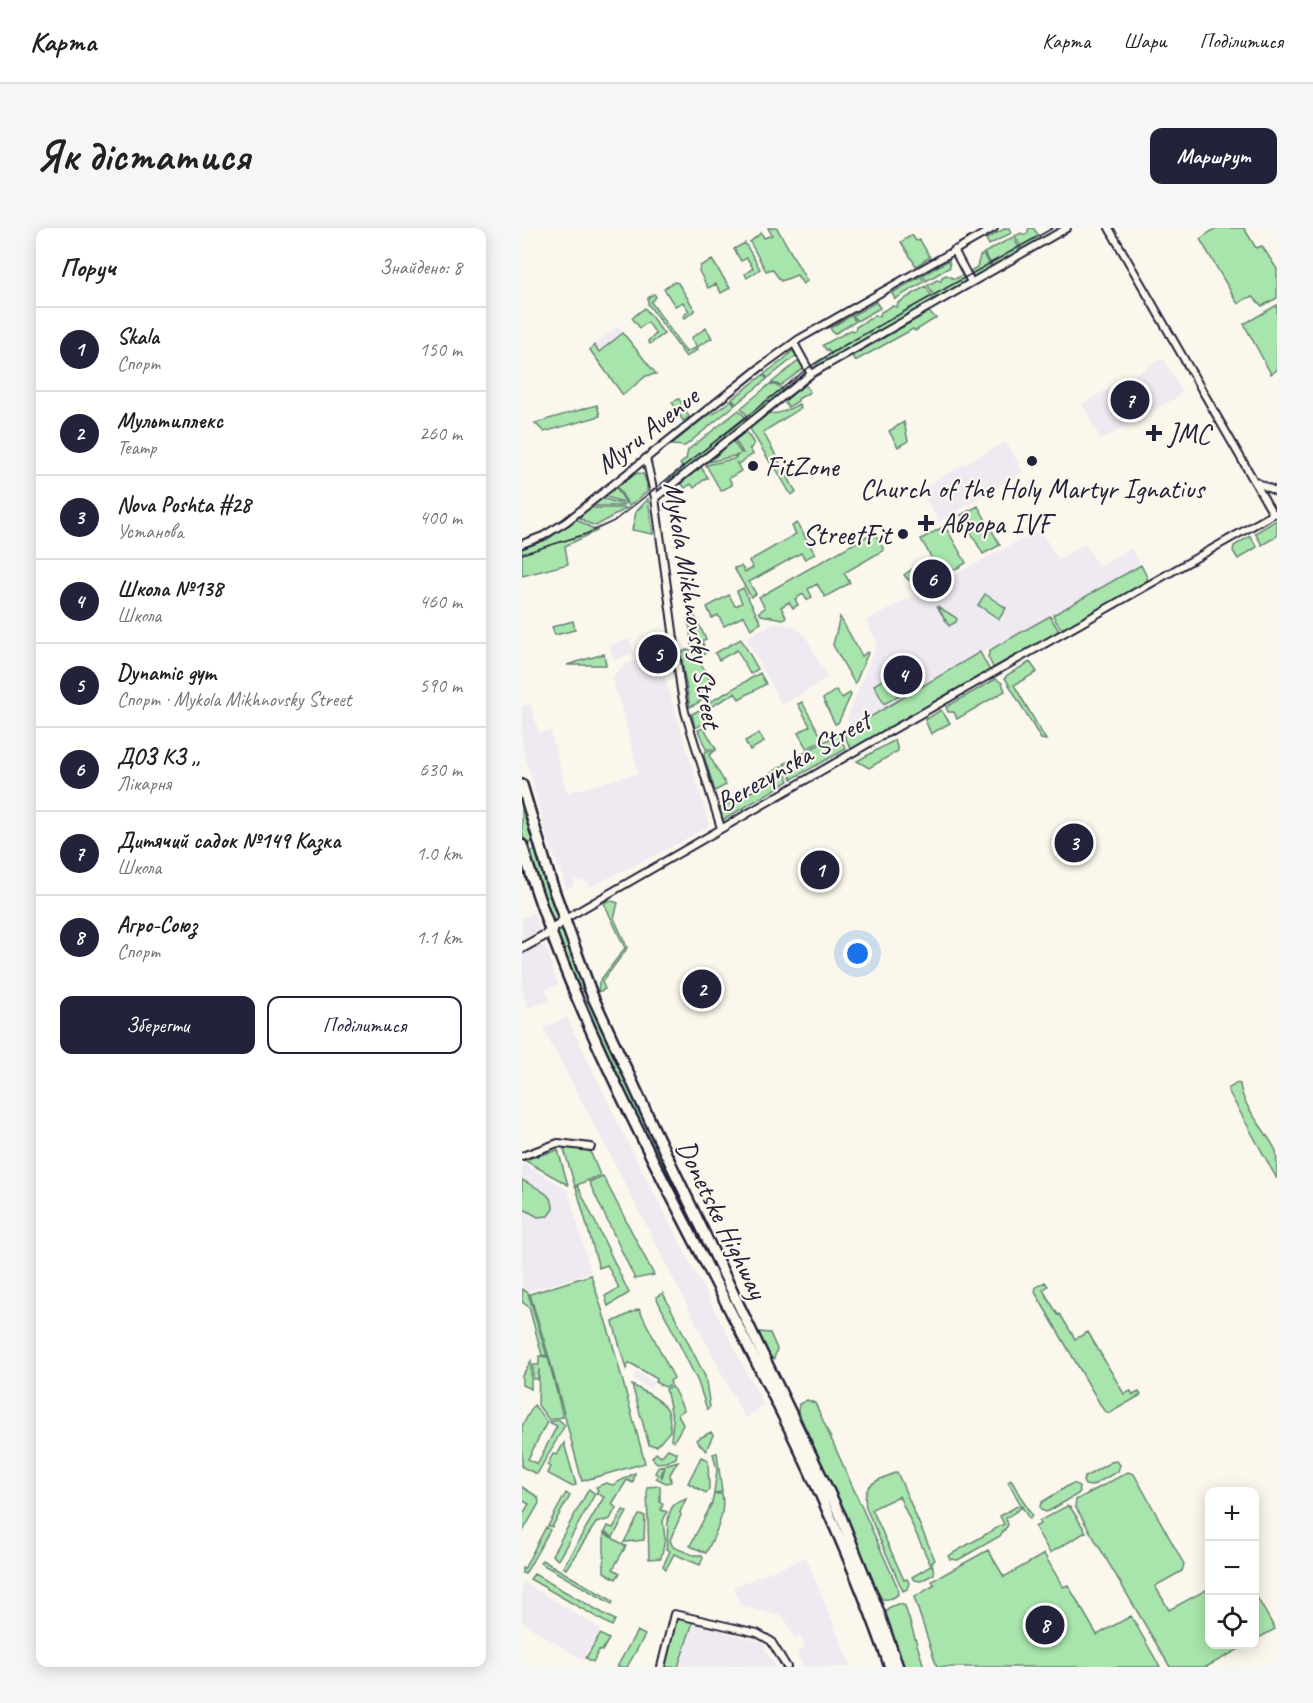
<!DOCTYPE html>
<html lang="uk">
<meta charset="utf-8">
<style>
body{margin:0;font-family:Caveat,sans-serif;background:#f6f6f6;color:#222}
.controls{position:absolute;right:18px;bottom:18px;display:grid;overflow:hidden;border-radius:12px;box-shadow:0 3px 15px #0003}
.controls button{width:54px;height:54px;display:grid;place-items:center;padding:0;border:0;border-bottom:2px solid #e0e0e0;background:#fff;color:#222;font:30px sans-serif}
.you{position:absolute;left:336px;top:726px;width:21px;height:21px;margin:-15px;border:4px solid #fff;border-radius:50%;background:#1a73e8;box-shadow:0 0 0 9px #1a73e833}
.badge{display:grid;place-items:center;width:39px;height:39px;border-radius:50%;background:#22223b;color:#fff;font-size:20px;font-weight:700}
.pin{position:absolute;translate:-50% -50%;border:3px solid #fff;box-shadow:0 2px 6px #0006}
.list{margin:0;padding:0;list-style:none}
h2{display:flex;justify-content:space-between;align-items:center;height:78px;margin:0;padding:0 24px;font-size:26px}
h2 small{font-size:20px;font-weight:400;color:#767676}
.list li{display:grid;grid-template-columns:39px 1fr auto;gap:18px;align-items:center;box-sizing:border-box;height:84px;padding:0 24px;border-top:2px solid #e0e0e0}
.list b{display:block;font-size:22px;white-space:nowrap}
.list p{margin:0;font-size:20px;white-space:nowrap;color:#767676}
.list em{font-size:20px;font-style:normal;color:#767676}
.actions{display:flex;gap:12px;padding:18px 24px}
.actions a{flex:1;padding:14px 0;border:2px solid #22223b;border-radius:12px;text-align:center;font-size:21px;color:#22223b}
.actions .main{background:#22223b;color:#fff}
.icon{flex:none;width:33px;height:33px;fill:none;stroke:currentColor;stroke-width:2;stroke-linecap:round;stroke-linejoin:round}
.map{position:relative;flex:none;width:755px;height:1439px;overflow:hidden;border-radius:12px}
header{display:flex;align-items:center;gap:36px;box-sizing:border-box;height:84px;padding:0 30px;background:#fff;border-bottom:2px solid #e0e0e0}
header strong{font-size:28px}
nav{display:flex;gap:33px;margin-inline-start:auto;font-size:21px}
.intro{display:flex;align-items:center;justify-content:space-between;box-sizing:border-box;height:144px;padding:0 36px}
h1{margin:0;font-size:42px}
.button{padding:15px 27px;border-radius:12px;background:#22223b;color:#fff;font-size:21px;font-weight:700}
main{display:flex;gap:36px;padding:0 36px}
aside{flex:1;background:#fff;border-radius:12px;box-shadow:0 3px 15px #0003}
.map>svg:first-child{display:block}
</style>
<header>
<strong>Карта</strong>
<nav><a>Карта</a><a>Шари</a><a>Поділитися</a></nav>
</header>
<div class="intro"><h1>Як дістатися</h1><a class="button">Маршрут</a></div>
<main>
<aside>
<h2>Поруч<small>Знайдено: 8</small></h2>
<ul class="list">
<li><span class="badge">1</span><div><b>Skala</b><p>Спорт</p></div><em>150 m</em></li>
<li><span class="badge">2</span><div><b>Мультиплекс</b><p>Театр</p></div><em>260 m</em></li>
<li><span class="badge">3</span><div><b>Nova Poshta #28</b><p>Установа</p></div><em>400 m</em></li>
<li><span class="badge">4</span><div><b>Школа №138</b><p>Школа</p></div><em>460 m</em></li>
<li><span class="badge">5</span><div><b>Dynamic gym</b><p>Спорт · Mykola Mikhnovsky Street</p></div><em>590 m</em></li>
<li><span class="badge">6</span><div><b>ДОЗ КЗ ,,</b><p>Лікарня</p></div><em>630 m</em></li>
<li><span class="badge">7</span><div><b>Дитячий садок №149 Казка</b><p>Школа</p></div><em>1.0 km</em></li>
<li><span class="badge">8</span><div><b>Агро-Союз</b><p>Спорт</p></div><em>1.1 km</em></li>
</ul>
<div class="actions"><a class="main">Зберегти</a><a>Поділитися</a></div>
</aside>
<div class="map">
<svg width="755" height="1439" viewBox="0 0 755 1439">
<rect width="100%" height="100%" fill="#fbf7ec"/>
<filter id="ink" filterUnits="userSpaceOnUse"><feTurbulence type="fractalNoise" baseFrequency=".0167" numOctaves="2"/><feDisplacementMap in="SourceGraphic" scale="12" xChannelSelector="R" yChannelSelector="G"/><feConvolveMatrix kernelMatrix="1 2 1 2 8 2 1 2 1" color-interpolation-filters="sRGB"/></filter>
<g filter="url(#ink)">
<!-- built -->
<path fill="#efeaf1" d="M96,98L101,105L77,124L72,117Z
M638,132H642L658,160L660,162L657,168L579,212L560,176Z
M483,214L485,215L500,242L499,245L417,294L398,261Z
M518,302L536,331L563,316L577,338L609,320L619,337L472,419L469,418L330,500L325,491L355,415L344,393Z
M252,395L272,398L283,407L306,450L260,477L224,410Z
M108,411L112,426L92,432L87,417Z
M136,426L187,595L186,599L136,626L82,652L68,660L66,656L59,651L57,654L55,651L52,653L53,655L49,659L45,661L26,612L0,516V478L9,476L17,505L28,502L45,565L116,545L102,488L90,449L104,435Z
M12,685L18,703L0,712V690Z
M24,717L33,749L36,756L24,761L28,773L5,780L0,759V727L14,719Z
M45,789L102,907L242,1177L224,1190L219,1183L82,915L23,805V799Z
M3,936L46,962L69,1044L7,1063L0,1059V937Z
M115,1144L132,1154L128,1161L111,1151Z
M284,1329L329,1439H281L275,1424L283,1420L278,1408L273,1410L262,1389L219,1378L215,1369L212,1359Z
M0,1353L79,1401L61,1432L0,1394Z
M172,1395L243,1415L244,1423L254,1439H157Z"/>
<!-- green -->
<path fill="#a8e5ac" stroke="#658474" stroke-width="1.5" d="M246,0H255L285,53L281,56L275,47L259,53L250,41L244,43L228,14L239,5L242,10L250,7Z
M484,0H487L489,5L467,17L464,11Z
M507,0H511L519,10L529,5L530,6L501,23L493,8L499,5L502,7L505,6Z
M694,0H722L734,20L740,18L755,41V70L740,78L731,69L725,70L716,76L678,11Z
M390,7L394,13L398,12L408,29L394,38L379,14Z
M491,9L499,23L471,39L462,25Z
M223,15L238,41L225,50L223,46L231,40L225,30L219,33L212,21Z
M461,26L470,40L452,49L448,43L455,39L458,28Z
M190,32L208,60L199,65L194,56L186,60L177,43L178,38Z
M427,32L428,39L404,53L401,47Z
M424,47L433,51L441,47L444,55L414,72L406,57L415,52L419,53L420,49Z
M399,48L402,54L373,71L370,65Z
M152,54L156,55L173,82L162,91L161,88L167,83L161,74L153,78L142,61Z
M404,58L412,73L296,139L294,135L309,126L306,121L304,122L301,117L329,102L333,103L334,99L353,87L358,89L359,84L370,78L375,79L376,75Z
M132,66L134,69L129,74L164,124L173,120L175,122L164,129L126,76V70Z
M354,74L358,80L335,93L331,87Z
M755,77V142L749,146L722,96Z
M123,80L142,106L128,116L126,113L134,106L126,94L118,100L110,90Z
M407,84L414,90L393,103L391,101L333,133L330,128Z
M330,87L333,94L312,106L308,100Z
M184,100L190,110L175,119L169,110Z
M101,105L134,146L124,148L101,167L68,122L72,117L77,124Z
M270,123L275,127L246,150L242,146L260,133Z
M278,132L282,140L259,157L249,155Z
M241,147L245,151L214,176L210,171Z
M278,149L279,150L228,191L219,180L248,156L257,158L261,162Z
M283,156L288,164L276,171V173L266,179L263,175L264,172Z
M157,171L167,189L161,193L150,174Z
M209,172L213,177L163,218L149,217L186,187L193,185Z
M277,176L279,180L241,204L274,264L269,267L253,239H251L228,201L247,185C258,187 267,181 277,176Z
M75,177L78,188L22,204L13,195Z
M217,182L226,192L146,257L144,254L161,240L158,236L164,231L166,222Z
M382,194L386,213L376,219L367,203Z
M224,203L232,216L228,221L227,220L231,226L216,236L214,234L219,243L207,250L210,257L199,263L184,237L212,231L216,227L187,234L211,213L219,225H221L213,212Z
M179,239L186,250H184L172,260L169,256L163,260L159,255Z
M115,245L121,246L125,255V264L107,278L95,258Z
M94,259L104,275H103L82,268Z
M80,270L102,277L100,278H70Z
M126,271L131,306L110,302L114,284Z
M456,278L478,317L461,326L439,287Z
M68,280H105L74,298L66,295L58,290L59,287Z
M54,291L75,303L43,318L46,336L0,348V321L26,311Z
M755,292V308L740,317L733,305Z
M275,295L293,326L283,331L279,325L227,354L234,366L229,369L212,340L219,338L223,344L231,340L227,333L274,306L270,298Z
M423,298L444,335L420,349L399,311Z
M352,304L362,322L322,345L328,355L303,369L295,356L286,361L290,369L285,372L281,366L273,371L276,377L271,380L267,374L259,379L264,389L261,391L239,387L237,384L243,380L237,369Z
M728,308L735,319L716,331L711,323L712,318Z
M619,337L625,349V354L545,400C537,402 534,393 531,387Z
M392,340L401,356C394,357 386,353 382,347Z
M221,360L239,395L229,401L222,388L202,398L196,387L190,390L185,379L207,367L213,378L220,375L215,363Z
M463,366L484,380L477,391L456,377Z
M415,378L433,389L435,391L434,394L427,398Z
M169,387H172L184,411L180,413L182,418L169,417L168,400L165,391Z
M528,388L537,403L472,441L466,429L468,422Z
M318,389L340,428L345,424L346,425L333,456L311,417Z
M51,393L53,402L33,407L30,399Z
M219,411L236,441L228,446L215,422L197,432L193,425Z
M164,422L182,423L183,426L176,431L189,455L178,462L181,472L168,479L159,428V425Z
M458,424L468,443L335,519L329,521L321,505Z
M82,426L84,437H45L48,436Z
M508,434L515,444L492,457L524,512L519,511L483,450L485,447Z
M377,442L388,461L362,476L352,457Z
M238,445L244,456L217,471L213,465L185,481L183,477Z
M474,451L480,455L483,463L435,491L432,484H426L424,479Z
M314,462L320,470L328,465L329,467L316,495L313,496L301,471Z
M280,474L301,512L285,521L276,505L288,498L276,476Z
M181,480L187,493L173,500L170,486Z
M419,482L428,495L409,506L403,492Z
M182,500L194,521H184L176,502Z
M237,505L242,514L228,522L223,513Z
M316,506L324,521L270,551L262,536Z
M373,512L376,523L347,540L335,533Z
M184,523H193L187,527L204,557L193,563L182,528Z
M260,538L267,553L201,592L198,580L236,560L235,554Z
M0,569L12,611L10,614L6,616L3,614L0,603Z
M10,623H14L16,626L37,687L34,692L28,691L7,629L8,625Z
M87,672L96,675L92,690L105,719L104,722L80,754L83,761L76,764L77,754L103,720L82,675Z
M37,703L43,704L64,762L62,764H57L34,707Z
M68,773L263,1182L110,884L62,777L64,774Z
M715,855L718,856C720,879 745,903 754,923C755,931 755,943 755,951L707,864L706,861Z
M41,918L68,923L78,947L53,958Z
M36,922L46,957L2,932Z
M81,948L132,1047L113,1051L67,954Z
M0,952C12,959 32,965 31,981L26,988L16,989L0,980Z
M56,958L107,1065L86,1078L83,1068L97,1060L85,1037L77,1040L54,959Z
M69,1047L89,1110L123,1235L60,1253L27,1129L8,1066Z
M523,1054L526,1058L521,1062L536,1087L538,1086L553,1111L566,1104L602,1166L609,1163L611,1167L617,1164L619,1167L588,1185L582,1183L513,1064L514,1059Z
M0,1061L6,1065L25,1128L20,1127L7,1079L0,1074Z
M141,1065L183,1148L188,1179L185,1181L176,1154L134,1069Z
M117,1081L152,1150L148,1153L149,1156L143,1159L133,1154L135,1151L110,1136L107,1135L104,1141L91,1094Z
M236,1104L248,1105L255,1121L252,1131L247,1129Z
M17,1128L26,1129L41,1189L27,1192L16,1177L17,1141L16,1151H11V1137H17Z
M9,1133V1161L0,1157V1148Z
M110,1157C119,1162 143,1173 146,1183C148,1188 148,1197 148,1203L135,1218L127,1217Z
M150,1158L162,1182L156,1186L161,1197L152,1213L149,1212L151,1192L144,1161Z
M285,1172L293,1175L295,1179L375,1358L376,1366C373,1370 365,1372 360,1371L353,1359L316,1271L276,1183L277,1176Z
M12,1177L25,1194L6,1231L15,1236L35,1198L27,1194L37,1192L43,1197L15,1246L0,1239V1198Z
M189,1204L191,1207L184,1223L174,1212Z
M42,1215L54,1257L49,1258L25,1245L28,1239L25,1237L31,1226L35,1227Z
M146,1221L155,1225L154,1230L144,1234L135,1235L130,1230L134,1225L139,1229Z
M195,1225L200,1264L192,1265L195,1242L191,1226Z
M179,1229L186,1232L187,1262L184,1265L166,1255Z
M156,1233L148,1246L149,1254L144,1255L134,1250L136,1247L133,1245L137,1238L141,1240L139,1248L140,1249L143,1240L139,1238Z
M594,1233L598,1237L596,1243L570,1258L563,1257L561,1253L563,1249L589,1234Z
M375,1244L413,1332L410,1334L412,1346L399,1353L392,1352L390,1349L409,1338L377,1268L350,1281L382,1352L385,1351L387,1355L385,1361L381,1363L344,1280C340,1253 354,1254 375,1244Z
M606,1244L612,1246L662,1336L660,1343L633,1358L647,1382L684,1362L685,1364L687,1363L688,1416L725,1417L684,1439H648L553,1278L554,1272Z
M113,1245L111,1255L105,1252L90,1276L94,1280L88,1291L74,1295L44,1341L41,1339L82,1269L74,1265L76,1262L74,1259L84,1255L91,1257Z
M489,1252L510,1288L507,1291L486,1254Z
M549,1256H554L557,1259L558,1263L556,1266L527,1283L524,1284L519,1282L518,1278L520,1274Z
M138,1258V1274L141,1276L139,1282L145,1284L141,1293L143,1312L139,1330L127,1331L125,1259Z
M0,1259L16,1269L17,1275L0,1305V1288L7,1276L0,1272Z
M67,1261L73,1266L36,1332L30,1327Z
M44,1265L48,1268L30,1299L26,1298Z
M192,1266H200C204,1286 193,1307 184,1325L168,1318L190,1275Z
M164,1271L158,1284L159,1287L148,1312L151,1319L171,1327H180L181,1330L178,1337L152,1326L144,1341L141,1338L148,1323L144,1321C147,1308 143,1289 151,1278C154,1275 160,1273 164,1271Z
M497,1277L499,1280L484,1290L486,1297L478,1308L436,1332L428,1331L426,1328L482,1296L478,1288Z
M545,1278L549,1280L564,1304L528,1325L513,1299L518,1296L517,1293Z
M101,1282L105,1284L91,1309L83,1304L86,1298L91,1300Z
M117,1287L123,1288L122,1312L102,1314Z
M24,1299L28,1302L3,1346L0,1345V1340L2,1341Z
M82,1305L104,1318L91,1341L98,1345L94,1351L82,1344Z
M466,1322L482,1349L522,1326L541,1359L546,1357L575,1407L609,1388L638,1439H415L392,1369L413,1357L410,1353Z
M20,1332L91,1373L90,1376L18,1335Z
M12,1346L93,1392L90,1398L8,1351Z
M732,1364L753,1401L733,1412H732Z
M375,1376H379L383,1378L402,1439H381L363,1388L366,1380Z
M155,1388L171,1394L156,1439H141Z
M115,1403L123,1407L105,1439H95Z
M78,1406L87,1411L80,1423L77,1422L71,1434L64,1430Z"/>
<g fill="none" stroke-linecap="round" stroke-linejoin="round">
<defs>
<path id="minor" d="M587,0L751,286
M432,22L449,54
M272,115L289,146
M124,230L133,270L159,462L163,484L199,600
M732,253L755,264
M133,270L289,146L545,0
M0,316L21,308L44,294L240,138L277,111L472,0
M43,691L344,517L755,284
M0,928L36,915L69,919
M139,1439L152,1386L235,1405L249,1413L265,1439"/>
<path id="major" d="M0,720L25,706L43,691"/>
<path id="highway" d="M0,557L29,654L70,767L131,899L319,1289L355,1379L376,1439
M0,617C38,747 97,867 159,987C235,1135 314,1282 368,1439"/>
</defs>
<!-- minor casing -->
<use href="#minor" stroke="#22223b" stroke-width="10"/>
<!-- major casing -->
<use href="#major" stroke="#22223b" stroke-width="12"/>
<!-- highway casing -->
<use href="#highway" stroke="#22223b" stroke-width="14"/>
<!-- minor -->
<use href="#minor" stroke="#fbf7ec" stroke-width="6"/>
<!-- major -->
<use href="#major" stroke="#fbf7ec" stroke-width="8"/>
<!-- highway -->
<use href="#highway" stroke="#fbf7ec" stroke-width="9"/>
<!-- tram -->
<path stroke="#22223b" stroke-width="1.5" d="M0,326L64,306L92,293L286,140L321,118L531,0"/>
</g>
</g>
<!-- markers -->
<g fill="#22223b" stroke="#fbf7ec" stroke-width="2">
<path d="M629 196h6v6h6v6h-6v6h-6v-6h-6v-6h6z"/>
<circle cx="510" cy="233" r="6"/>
<circle cx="231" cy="238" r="6"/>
<path d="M401 286h6v6h6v6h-6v6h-6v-6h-6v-6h6z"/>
<circle cx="381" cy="306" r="6"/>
</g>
<g text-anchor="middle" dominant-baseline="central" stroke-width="4.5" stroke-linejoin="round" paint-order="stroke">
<!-- street labels -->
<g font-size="28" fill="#22223b" stroke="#fbf7ec">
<text transform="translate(125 202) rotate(-38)">Myru Avenue</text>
<text transform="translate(171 377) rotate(81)">Mykola Mikhnovsky Street</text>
<text transform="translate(271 533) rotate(-30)">Berezynska Street</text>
<text transform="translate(200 991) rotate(64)">Donetske Highway</text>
</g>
<!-- poi labels -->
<g font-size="28" fill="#22223b" stroke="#fbf7ec" text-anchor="start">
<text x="646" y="205">JMC</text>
<text x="243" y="238">FitZone</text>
<text x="510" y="260" text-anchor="middle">Church of the Holy Martyr Ignatius</text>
<text x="418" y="295">Аврора IVF</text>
<text x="369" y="306" text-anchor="end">StreetFit</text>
</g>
</g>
</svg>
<div class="controls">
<button>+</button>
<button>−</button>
<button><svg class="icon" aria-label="locate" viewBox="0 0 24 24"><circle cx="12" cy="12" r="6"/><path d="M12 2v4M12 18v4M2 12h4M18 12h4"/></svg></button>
</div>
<div class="you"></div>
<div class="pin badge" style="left:298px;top:642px">1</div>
<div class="pin badge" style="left:180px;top:761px">2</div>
<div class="pin badge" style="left:552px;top:615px">3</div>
<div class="pin badge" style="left:381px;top:447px">4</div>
<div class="pin badge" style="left:136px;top:426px">5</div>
<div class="pin badge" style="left:410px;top:351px">6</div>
<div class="pin badge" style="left:608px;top:172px">7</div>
<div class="pin badge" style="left:523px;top:1397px">8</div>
</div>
</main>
